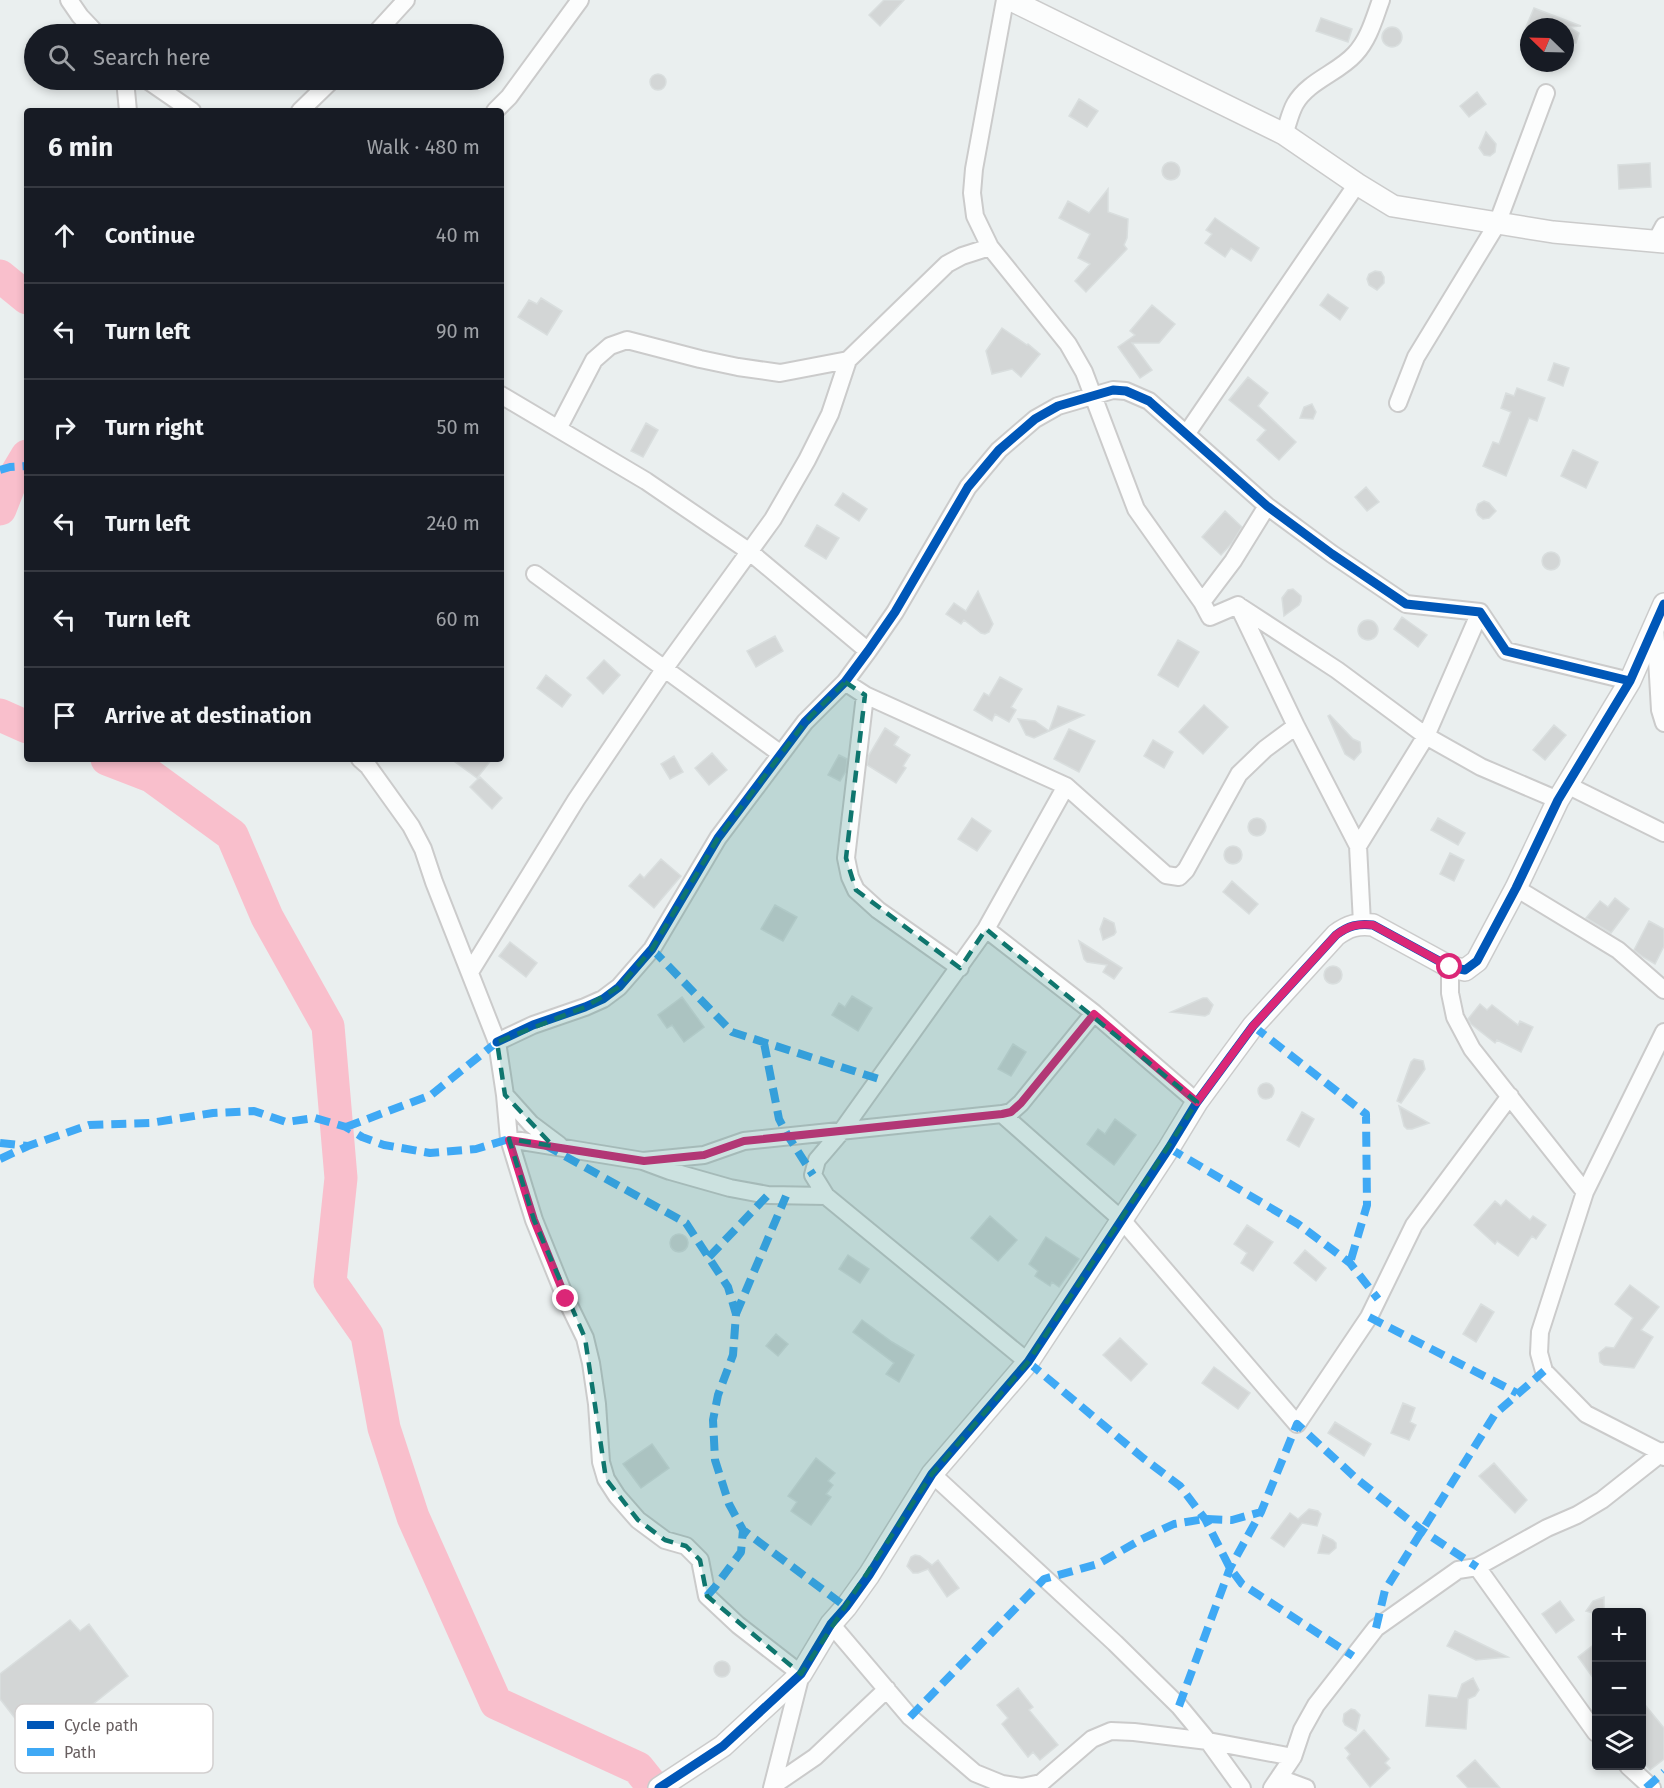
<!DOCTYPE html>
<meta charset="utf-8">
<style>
body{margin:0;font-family:"Fira Sans",sans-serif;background:#20242c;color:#f1f3f6}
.controls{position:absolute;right:18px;bottom:18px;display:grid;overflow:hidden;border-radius:6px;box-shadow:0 3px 9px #0003}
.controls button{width:54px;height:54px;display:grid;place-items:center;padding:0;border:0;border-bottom:2px solid #363941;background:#171b24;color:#f1f3f6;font:30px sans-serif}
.compass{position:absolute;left:1520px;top:18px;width:54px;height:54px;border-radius:50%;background:#171b24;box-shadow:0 3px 9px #0003;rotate:293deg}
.stop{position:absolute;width:18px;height:18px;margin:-14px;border:4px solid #db2777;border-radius:50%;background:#fff}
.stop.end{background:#db2777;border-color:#fff;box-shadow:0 2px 6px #0008}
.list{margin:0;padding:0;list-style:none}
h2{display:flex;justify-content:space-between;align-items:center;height:78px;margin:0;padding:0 24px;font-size:26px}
h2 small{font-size:20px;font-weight:400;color:#9ea1a6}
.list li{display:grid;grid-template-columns:39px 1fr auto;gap:18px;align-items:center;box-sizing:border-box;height:96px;padding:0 24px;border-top:2px solid #363941}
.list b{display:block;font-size:22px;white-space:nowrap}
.list em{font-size:20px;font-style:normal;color:#9ea1a6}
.icon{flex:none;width:33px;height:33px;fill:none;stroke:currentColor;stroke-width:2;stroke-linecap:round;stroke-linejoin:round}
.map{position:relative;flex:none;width:1664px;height:1788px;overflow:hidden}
.search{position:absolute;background:#171b24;box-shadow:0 3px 9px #0003;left:24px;top:24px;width:480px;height:66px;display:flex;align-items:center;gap:15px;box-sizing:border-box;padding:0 21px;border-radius:33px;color:#9ea1a6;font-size:22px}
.panel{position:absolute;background:#171b24;box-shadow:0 3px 9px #0003;left:24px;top:108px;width:480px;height:654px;border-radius:6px}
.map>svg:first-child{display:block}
</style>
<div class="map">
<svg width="1664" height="1788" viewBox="0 0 1664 1788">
<rect width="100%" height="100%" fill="#eaefef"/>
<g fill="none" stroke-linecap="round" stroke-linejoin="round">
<!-- river -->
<path stroke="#f9bfcc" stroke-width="33" d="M0,276L27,298
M0,509L9,486L27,456
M0,715L27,727
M107,759L151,776L232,835L267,917L328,1026L341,1178L330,1282L367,1335L384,1428L413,1517L496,1703L638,1768L654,1788"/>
</g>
<!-- building -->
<path fill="#d3d6d6" stroke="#d9dede" stroke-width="1.5" d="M884,0H904L880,26L869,15Z
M1534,8L1581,26L1569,27L1579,33L1576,43H1569L1566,40L1565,27H1526Z
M1321,18L1352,29L1348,42L1316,31Z
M1382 37a10 10 0 1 1 20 0a10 10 0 1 1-20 0Z
M650 82a8 8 0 1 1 16 0a8 8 0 1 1-16 0Z
M1477,92L1486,104L1469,117L1460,106Z
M1079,99L1098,111L1087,127L1069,116Z
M1486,132L1496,144L1495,152L1490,156L1484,155L1479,148Z
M1162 171a9 9 0 1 1 18 0a9 9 0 1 1-18 0Z
M1650,163L1651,187L1619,189L1618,165Z
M1108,189V212L1128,219L1127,238L1124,245L1127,249L1086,292L1075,281L1090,264L1078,258L1090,234L1059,218L1068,201L1089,213Z
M1215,218L1259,248L1251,261L1231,248L1225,257L1205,243L1212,234L1206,230Z
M1375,271L1381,272L1384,277V283L1377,290L1369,285L1367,279L1369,274Z
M1328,294L1348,308L1340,320L1320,305Z
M541,298L562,311L547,335L518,317L529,300L537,304Z
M1152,305L1175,324L1159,343H1132L1152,370L1140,378L1118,347L1135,335L1130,331Z
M1002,328L1027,345L1028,344L1040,354L1021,377L1012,369L992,374L986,351Z
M1554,363L1569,368L1563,386L1548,380Z
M1248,377L1268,393L1258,406L1296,442L1279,460L1257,440L1266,430L1229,400Z
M1517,388L1545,398L1537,421L1529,418L1506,476L1483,466L1493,442L1499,444L1511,412L1501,408L1506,393L1514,396Z
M1312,404L1316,412L1313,419L1300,418L1304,407Z
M646,423L658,430L643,457L631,451Z
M1573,450L1598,462L1586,488L1561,476Z
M1366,487L1379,502L1367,511L1355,497Z
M843,493L867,509L859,521L835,505Z
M1484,501L1489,503L1496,511L1489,518L1483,519L1478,515L1476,510L1478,504Z
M1225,511L1242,527L1232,543L1221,555L1202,537Z
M817,525L839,538L826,559L805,546Z
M1542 561a9 9 0 1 1 18 0a9 9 0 1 1-18 0Z
M1293,589L1301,596V601L1299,605L1284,616L1282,598L1288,590Z
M978,591L993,624L989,632L985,634L981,633L964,620L961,624L946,614L954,603L966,611Z
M1402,617L1427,635L1418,647L1394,629Z
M1358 630a10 10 0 1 1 20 0a10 10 0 1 1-20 0Z
M775,636L783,651L756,667L747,651Z
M1178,640L1199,652L1178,687L1158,675Z
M604,660L620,675L603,694L587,678Z
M546,675L571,695L562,707L537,688Z
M1000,677L1022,689L1011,707L1016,710L1009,722L995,714L992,721L974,710L984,693L989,696Z
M1204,705L1228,727L1203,754L1179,732Z
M1058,706L1084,715L1034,738L1026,735L1018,719L1035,721L1049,731Z
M1330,715L1353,739L1360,742L1361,752L1354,760L1345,754L1328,716Z
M1554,725L1566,735L1545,760L1533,750Z
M885,728L899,737L894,745L910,755L903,766L906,768L896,783L867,765L869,755Z
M1069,729L1095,741L1079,772L1054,759Z
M1153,740L1173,752L1164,768L1144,756Z
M712,753L727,770L709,785L695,768Z
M839,755L847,759L846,771L840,781L828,775Z
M674,756L683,772L670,779L661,764Z
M451,759H492L477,778Z
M480,777L502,798L492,809L470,787Z
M972,818L991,831L977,851L958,839Z
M1438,818L1465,833L1458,845L1431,830Z
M1248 827a9 9 0 1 1 18 0a9 9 0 1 1-18 0Z
M1224 855a9 9 0 1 1 18 0a9 9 0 1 1-18 0Z
M1450,853L1464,860L1454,881L1440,874Z
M661,859L681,876L654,908L629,886L640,874L644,878Z
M1232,881L1258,904L1249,914L1223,892Z
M1615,898L1629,909L1611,933L1586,918L1600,901L1608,907Z
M775,905L797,917L783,941L761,929Z
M1104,918L1114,923L1116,932L1114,935L1103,940L1100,929Z
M1649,921L1664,929V946L1655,964L1643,957L1634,950Z
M1079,941L1122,968L1114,979L1103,972L1107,965L1087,962L1084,959Z
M510,942L537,963L526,977L499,956Z
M1324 975a9 9 0 1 1 18 0a9 9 0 1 1-18 0Z
M852,996L872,1008L858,1031L832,1015L839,1003L845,1007Z
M682,997L704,1027L684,1042L672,1025L667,1028L658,1015Z
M1203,998H1207L1213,1005L1209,1014L1205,1016L1171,1012Z
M1480,1004L1487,1010L1492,1005L1518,1025L1520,1021L1533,1027L1521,1052L1497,1040L1495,1043L1471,1024L1468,1019Z
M1013,1044L1026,1052L1011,1076L998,1069Z
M1414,1059L1423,1061L1425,1069L1401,1103L1397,1101L1411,1062Z
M1258 1091a8 8 0 1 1 16 0a8 8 0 1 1-16 0Z
M1399,1106L1429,1123L1412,1129H1407L1404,1126Z
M1302,1112L1314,1119L1299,1147L1287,1140Z
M1115,1119L1136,1135L1114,1165L1087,1144L1098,1129L1105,1134Z
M1506,1200L1530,1220L1533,1216L1546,1225L1536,1239L1532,1236L1518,1256L1497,1241L1495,1244L1474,1225L1495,1201L1501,1206Z
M990,1216L1017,1240L998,1261L971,1238Z
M1247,1225L1273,1242L1253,1271L1241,1263L1247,1253L1234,1244Z
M670 1243a9 9 0 1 1 18 0a9 9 0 1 1-18 0Z
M1046,1237L1079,1259L1059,1287L1052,1282L1050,1286L1035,1276L1038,1271L1029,1264Z
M1305,1250L1326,1268L1316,1281L1294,1263Z
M848,1255L869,1269L860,1283L839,1269Z
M1630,1285L1659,1307L1641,1330L1653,1337L1634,1368L1604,1365L1600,1362L1599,1353L1606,1347L1614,1348L1633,1318L1615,1304Z
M1481,1304L1494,1312L1476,1342L1463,1334Z
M862,1320L892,1342L914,1355L899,1382L886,1374L894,1363L853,1332Z
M776,1334L788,1344L778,1356L766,1346Z
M1120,1338L1147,1364L1131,1381L1103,1355Z
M1214,1367L1250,1393L1238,1409L1202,1383Z
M1403,1403L1415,1408L1410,1422L1416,1425L1409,1440L1391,1433Z
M1335,1422L1371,1444L1364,1456L1328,1433Z
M652,1444L669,1468L641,1488L623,1464Z
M816,1458L835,1473L828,1481L833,1485L826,1494L831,1497L811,1525L791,1511L797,1502L788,1496Z
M1494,1463L1527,1500L1515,1513L1479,1476Z
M1309,1509L1318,1511L1321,1514L1317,1526L1302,1523L1284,1547L1271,1538L1290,1513L1298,1519Z
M1323,1535L1333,1540L1336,1543V1548L1329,1554L1318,1553Z
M915,1555L920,1556L932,1565L938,1560L959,1588L947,1597L928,1569L918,1573H913L907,1566L911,1557Z
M1604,1597V1609L1602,1612L1596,1614L1586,1611L1593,1601Z
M1560,1601L1574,1620L1556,1633L1542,1614Z
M70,1620L80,1631L89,1624L128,1676L48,1740L38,1727L28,1735L0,1699V1674Z
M1455,1631L1508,1657L1476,1660L1447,1646Z
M1596,1643V1682L1578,1657Z
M714 1669a8 8 0 1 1 16 0a8 8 0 1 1-16 0Z
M1473,1678L1479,1690L1475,1696L1468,1699L1466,1729L1426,1726L1429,1695L1457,1698L1462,1684Z
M1018,1688L1033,1707L1029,1710L1058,1745L1040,1760L1033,1752L1028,1757L1002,1724L1008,1718L997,1705Z
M1641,1700L1664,1728V1759L1650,1770L1641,1759Z
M1351,1709L1355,1710L1360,1715L1356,1731L1345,1725L1343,1721L1344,1714Z
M1364,1730L1389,1759L1385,1763L1390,1768L1370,1787L1347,1758L1350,1754L1345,1748Z
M1475,1760L1500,1788H1468L1457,1776Z"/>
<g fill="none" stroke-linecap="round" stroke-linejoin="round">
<defs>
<path id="minor" d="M69,0L80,16L97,34
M1005,0L974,169L972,193L975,216L990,247L1068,344L1084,372L1136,509L1202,602L1210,617L1238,605L1296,726L1358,846L1362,923
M375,34L406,0
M125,80L128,111
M147,80L192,111
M300,111L332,80
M495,111L509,97L580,0
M1284,134C1288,124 1290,113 1295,104C1308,81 1338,73 1355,54C1369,39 1374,19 1381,0
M1656,241L1664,226
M501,395L646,481L750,552L868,651
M1398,403L1416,357L1497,224L1546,93
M558,429L594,360L610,346L627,340L700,359L738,367L780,373L848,360L947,264L962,256L990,247
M1187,433L1357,184
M535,574L781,754
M1202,602L1233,561L1267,506
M1239,606L1337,670L1426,736L1481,767L1558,800
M1655,625L1660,710L1664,723
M845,682L865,695L1066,786L1166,875L1179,877L1186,870L1239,774L1265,749L1296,726
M865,695L846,858L850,877L856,890L878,910L960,968
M360,759L368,766L411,826L423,849L434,882L497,1042L505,1095L509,1139L534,1220L566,1299L585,1338L591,1363L597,1404L601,1462L606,1479L617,1496L638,1520L665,1540L686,1546L700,1560L707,1596L738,1625L801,1674L772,1788
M1567,785L1664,833
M1358,846L1426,736L1480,612
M1516,888L1618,950L1664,990
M986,929L1094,1013L1197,1102
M1450,967V993L1455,1017L1472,1049L1585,1192L1540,1332L1539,1353L1544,1371L1586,1414L1662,1453L1664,1457
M470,972L576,800L665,668L773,519L807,460L830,414L848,360
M497,1042L533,1025L585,1007L603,999L619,987L652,949L718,838L805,722L845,682L868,651L895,612L968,487L999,450L1035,419L1058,406L1113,390L1126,391L1149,401L1267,506L1332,554L1406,604L1480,612L1506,651L1630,681
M505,1095L531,1124L559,1145
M1002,1114L1011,1112L1021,1103L1094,1013
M509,1139L643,1161L670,1171L730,1188L768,1195L826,1196L1028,1362
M643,1161L704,1155L744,1141L1002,1114L1122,1220L1297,1424L1369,1317L1414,1225L1510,1096
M1585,1192L1664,1032
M826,1196L813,1175L817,1160L841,1132L986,929L1066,786
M932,1474L1115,1643L1179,1706L1208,1741L1242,1788
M1477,1567L1596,1733
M831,1624L910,1717L975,1773L1002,1784L1022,1787L1041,1783L1092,1739L1111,1731L1134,1732L1208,1741L1293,1757L1302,1730L1316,1705L1376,1628L1458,1570L1477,1567L1547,1528L1577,1515L1602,1500L1664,1451
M1628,1766L1652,1788
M1279,1778L1306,1788
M774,1785L815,1757L887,1689
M1272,1788L1293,1757"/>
<path id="tertiary" d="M1011,0L1284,134L1357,184L1393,206L1553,232L1664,242
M659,1788L723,1746L801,1674L831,1624L846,1607L869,1575L932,1474L1028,1362L1169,1148L1197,1102L1253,1026L1336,935C1348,926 1358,923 1373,925L1450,967L1465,970L1477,961L1516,888L1558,800L1630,681L1664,604"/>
</defs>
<!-- minor casing -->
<use href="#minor" stroke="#cbcbcb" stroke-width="20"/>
<!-- tertiary casing -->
<use href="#tertiary" stroke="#cbcbcb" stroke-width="24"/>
<!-- minor -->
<use href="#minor" stroke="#fcfdfd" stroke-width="16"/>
<!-- tertiary -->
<use href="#tertiary" stroke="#fcfdfd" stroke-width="21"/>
<!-- quiet -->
<path stroke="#3fa9f5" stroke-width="8" stroke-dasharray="15 8" stroke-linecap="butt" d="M0,470L10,467L27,466
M652,949L732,1032L879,1079
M1253,1026L1366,1114L1367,1205L1350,1263
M764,1043L779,1119L788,1136L813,1175
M346,1127L431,1095L497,1042
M0,1143L28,1146L89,1125L150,1123L213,1113L254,1111L286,1122L315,1118L346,1127L362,1137L384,1145L430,1153L476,1149L509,1139
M545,1145L686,1223L728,1287L736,1314L733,1355L718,1395L713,1420L715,1460L729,1504L743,1530L846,1607
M1169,1148L1298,1224L1350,1263L1378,1299
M0,1159L28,1146
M709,1257L768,1195
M736,1314L786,1196
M1369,1317L1517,1393
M1028,1362L1143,1458L1180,1486L1205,1519L1230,1568L1242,1584L1353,1656
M707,1596L715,1587L741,1552L743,1530
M1376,1628L1385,1590L1495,1414L1544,1371
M1179,1706L1230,1568L1261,1512L1297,1424L1358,1480L1423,1531L1477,1567
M910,1717L1044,1579L1098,1564L1142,1539L1174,1524L1205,1519L1232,1520L1261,1512
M1646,1788L1664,1772"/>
<defs>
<path id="cycleway" d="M497,1042L533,1025L585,1007L603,999L619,987L652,949L718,838L805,722L845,682L868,651L895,612L968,487L999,450L1035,419L1058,406L1113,390L1126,391L1149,401L1267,506L1332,554L1406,604L1480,612L1506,651L1630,681
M659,1788L723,1746L801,1674L831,1624L846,1607L869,1575L932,1474L1028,1362L1169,1148L1197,1102L1253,1026L1336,935C1348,926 1358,923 1373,925L1450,967L1465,970L1477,961L1516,888L1558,800L1630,681L1664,604"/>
</defs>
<!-- cycleway casing -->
<use href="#cycleway" stroke="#fff" stroke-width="13"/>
<!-- cycleway -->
<use href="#cycleway" stroke="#0057b8" stroke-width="9"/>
</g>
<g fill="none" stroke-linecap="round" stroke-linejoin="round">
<!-- route -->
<path stroke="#db2777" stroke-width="8" d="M566,1299L534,1220L509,1140L644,1161L704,1155L744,1141L1002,1114L1011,1112L1021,1103L1094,1014L1197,1102L1253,1026L1336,935C1348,926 1358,923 1373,925L1450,967"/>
</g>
<!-- marked area -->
<path fill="#0f766e" fill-opacity="0.2" stroke="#0f766e" stroke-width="4.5" stroke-dasharray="12 8" stroke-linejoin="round" d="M845,682L865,695L846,858L856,890L960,968L986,929L1197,1102L1028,1362L932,1474L801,1674L707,1596L700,1560L686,1546L665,1540L638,1520L606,1479L585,1338L534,1220L509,1139L553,1146L505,1095L497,1042L585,1007L619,987L652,949L718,838L805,722Z"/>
<!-- legend -->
<rect x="15" y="1704" width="198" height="69" rx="9" fill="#fff" stroke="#d2cfcf" stroke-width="1.5"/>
<rect x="27" y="1721" width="27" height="8" fill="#0057b8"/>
<rect x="27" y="1748" width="27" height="8" fill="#3fa9f5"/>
<g font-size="16" fill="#685f60">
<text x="64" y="1731">Cycle path</text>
<text x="64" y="1758">Path</text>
</g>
</svg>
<div class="controls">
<button>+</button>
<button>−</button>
<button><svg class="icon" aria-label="layers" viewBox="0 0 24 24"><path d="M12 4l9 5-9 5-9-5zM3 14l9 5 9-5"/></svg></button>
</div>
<svg class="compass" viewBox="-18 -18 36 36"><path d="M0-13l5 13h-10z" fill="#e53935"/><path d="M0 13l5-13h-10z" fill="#9ea1a6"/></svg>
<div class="stop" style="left:1450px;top:967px"></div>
<div class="stop end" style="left:566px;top:1299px"></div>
<div class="search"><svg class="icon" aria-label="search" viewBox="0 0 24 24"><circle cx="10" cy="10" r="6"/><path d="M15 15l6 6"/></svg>Search here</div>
<section class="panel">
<h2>6 min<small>Walk · 480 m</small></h2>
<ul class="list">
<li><svg class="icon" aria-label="ahead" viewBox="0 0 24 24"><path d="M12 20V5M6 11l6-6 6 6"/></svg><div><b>Continue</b></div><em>40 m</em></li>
<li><svg class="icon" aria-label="left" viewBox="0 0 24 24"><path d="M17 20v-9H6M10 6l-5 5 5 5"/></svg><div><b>Turn left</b></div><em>90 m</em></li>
<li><svg class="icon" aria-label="right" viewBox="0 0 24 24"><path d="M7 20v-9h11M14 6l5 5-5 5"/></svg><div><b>Turn right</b></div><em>50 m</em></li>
<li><svg class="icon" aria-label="left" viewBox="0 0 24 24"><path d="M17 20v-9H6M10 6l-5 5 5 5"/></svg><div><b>Turn left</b></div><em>240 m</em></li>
<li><svg class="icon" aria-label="left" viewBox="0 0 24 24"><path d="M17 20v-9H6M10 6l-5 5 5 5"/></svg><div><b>Turn left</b></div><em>60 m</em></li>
<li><svg class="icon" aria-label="arrive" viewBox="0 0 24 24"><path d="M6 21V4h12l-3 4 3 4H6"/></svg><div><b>Arrive at destination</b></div></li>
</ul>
</section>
</div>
